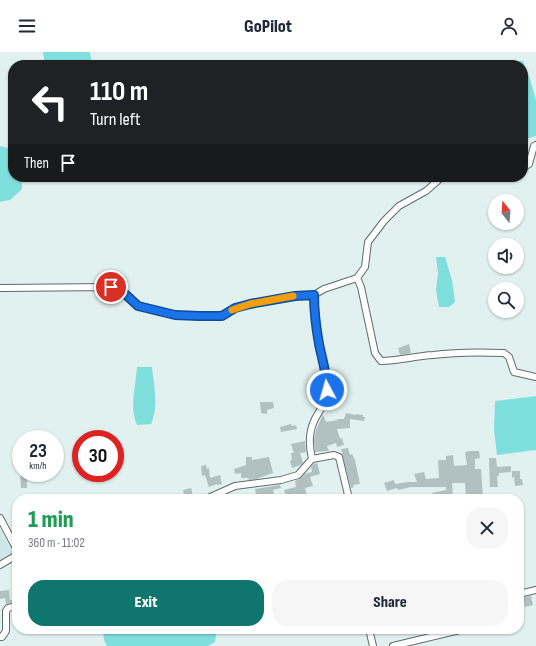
<!DOCTYPE html>
<meta charset="utf-8">
<style>
:root{--surface:#fff;--page:#f6f6f7;--text:#1f2937;--muted:#747a83;--accent:#0f766e}
body{margin:0;font-family:"Sofia Sans Condensed",sans-serif;background:var(--page);color:var(--text);height:100vh;display:flex;flex-direction:column;font-size:15px;white-space:nowrap}
*{box-sizing:border-box;margin:0}
p{font-size:13px;color:var(--muted)}
.icon{flex:none;width:22px;height:22px;fill:none;stroke:currentColor;stroke-width:2;stroke-linecap:round;stroke-linejoin:round}
.map{position:relative;flex:1;overflow:hidden}
.side{position:absolute;left:12px;top:442px;width:512px;height:140px;display:flex;flex-direction:column;background:var(--surface);border-radius:16px;box-shadow:0 1px 3px #0004}
.side>*{flex:none}
.top-card{position:absolute;left:8px;top:8px;width:520px;height:122px;border-radius:16px;box-shadow:0 1px 3px #0004;background:#202124;color:#fff;overflow:hidden}
.needle{width:26px;rotate:343deg}
.controls{position:absolute;left:488px;top:142px;display:grid;gap:8px}
.controls a{display:grid;place-items:center;width:36px;height:36px;border-radius:50%;background:var(--surface);box-shadow:0 1px 3px #0004;font-size:20px}
.speed{position:absolute;left:12px;top:378px;display:flex;gap:8px;font-size:20px;font-weight:700;text-align:center}
.speed>*{display:grid;place-content:center;width:52px;height:52px;border-radius:50%;background:var(--surface);box-shadow:0 1px 3px #0004;line-height:1}
.speed small{font-size:10px;font-weight:400}
.speed .limit{border:6px solid #d22;background:#fff;color:#111}
.pin{position:absolute;display:grid;place-items:center;width:34px;height:34px;color:#fff;margin:-17px;border:2px solid #fff;border-radius:50%;box-shadow:0 1px 4px #0007}
.me{position:absolute;width:44px;margin:-22px;rotate:354deg;stroke-linejoin:round;filter:drop-shadow(0 0 3px #0008)}
.turn{display:flex;align-items:center;gap:14px;height:84px;padding:0 16px;font-size:18px}
.turn .icon{width:52px;height:52px;stroke-width:2.5}
.turn b{display:block;font-size:28px;line-height:34px}
.then{display:flex;align-items:center;height:38px;padding:0 16px;background:#0003;gap:8px;font-size:15px}
.round{display:grid;place-items:center;flex:none;width:42px;height:42px;border-radius:16px;background:var(--page)}
.overview{display:flex;align-items:center;justify-content:space-between;height:68px;padding:0 16px}
h1{font-size:24px;font-weight:800;line-height:30px;color:#1e9e55}
.cta{display:flex;gap:8px;margin-top:auto;padding:8px 16px}
.cta a{flex:1;height:46px;border-radius:16px;background:var(--accent);color:#fff;font-size:16px;font-weight:800;line-height:46px;text-align:center}
.cta a+a{background:var(--page);color:var(--text)}
header{display:flex;justify-content:space-between;align-items:center;height:52px;padding:0 16px;background:var(--surface);font-size:18px;font-weight:800}
.map>svg:first-child{display:block}
.built{fill:#cde7e6}
.water{fill:#7fdfdd}
.building{fill:#b1c0c0}
.lines{fill:none;stroke-linecap:round;stroke-linejoin:round}
.minor-casing{stroke:#5d6b6b;stroke-width:8}
.minor{stroke:#fff;stroke-width:6}
.route-casing{stroke:#114b97;stroke-width:10}
.route{stroke:#1a73e8;stroke-width:7}
.slow{stroke:#f59e0b;stroke-width:7}
</style>
<header><svg class="icon" aria-label="menu" viewBox="0 0 24 24"><path d="M4 6h16M4 12h16M4 18h16"/></svg>GoPilot<svg class="icon" aria-label="person" viewBox="0 0 24 24"><circle cx="12" cy="8" r="4"/><path d="M4 21q1-7 8-7t8 7"/></svg></header>
<div class="map">
<svg width="536" height="594" viewBox="0 0 536 594">
<rect width="100%" height="100%" fill="#e1f1f0"/>
<!-- built -->
<path class="built" d="M0,477L13,501L0,509Z"/>
<!-- water -->
<path class="water" d="M43,0H90L92,13H45Z
M512,9H523L530,27L536,48V84L523,88V13H493Z
M0,94L12,97L13,99V125H21L22,137L10,148L0,150Z
M436,205H445L452,228L455,250L449,255H439L436,238L438,222Z
M137,315H152C154,334 159,354 151,372L137,373C129,357 136,333 137,315Z
M536,344V398L497,403L494,378L495,349Z
M103,577H216V583L215,590L208,594H107L104,588Z"/>
<!-- building -->
<path class="building" d="M409,292L411,301L400,303L398,296Z
M260,350H273L274,356L267,358V362L261,361Z
M346,361L356,363V362L363,363V365H365L364,369L350,367V376L337,377L340,387L342,386L344,393L337,395L336,391L327,394L329,399L315,400L314,388L316,378L323,362L326,370L338,368L337,367H344Z
M291,372L292,374L296,373L297,377L281,380L280,375Z
M305,389L306,400L300,401L303,411L301,413L292,416L290,409L292,408L291,401H294L291,392Z
M348,396L350,403L352,402L355,408L360,432L353,433L354,435L351,436L341,397Z
M471,399H479L480,406L475,407V417H481L483,446L466,445L465,431H452L453,446L433,447L432,441L446,438V435H411L398,438L397,436L387,439L384,431L394,428L395,432L408,430H417L414,422L424,420L426,427L439,426L438,408H446V404L453,403L454,414L467,413L465,400Z
M246,405H252V408L269,405L273,421L256,427L249,428L248,426H241V421L235,422L234,417L246,413Z
M489,406H496L497,415L511,414V420L499,421V424H497L498,435H490Z
M317,411L320,422L310,425L313,434L305,436L307,444L298,447H290L289,443L286,444L284,438L296,435L295,429L301,426L305,422L312,420L311,415L314,412Z
M206,413L207,417L209,416L210,426L220,423L222,432L217,433V432L209,435L205,423L202,424L201,414Z
M512,419H520V427H522L523,433L515,434L514,425L512,426Z
M20,421H29V426H27V436H21Z
M280,433L281,436L273,438L275,447H257L255,437Z
M191,436L194,447H185L183,438Z
M9,538L10,548H12L13,550L6,552L5,546L0,547V539Z
M531,544L533,553L525,555L524,552L519,554V546Z"/>
<g class="lines">
<!-- minor casing -->
<g class="minor-casing">
<path id="minor" d="M523,116L529,112L534,94L536,93
M357,226L361,235L375,301L381,309C398,309 415,304 433,303C456,300 481,300 504,301L509,305L514,320L536,325
M0,236L111,235L124,241L138,254L175,263L199,264H222L235,256L250,252L295,244L314,243L324,237L357,226L365,215L368,190L384,169L399,154L426,139L442,125
M312,407C308,389 309,375 319,360C321,356 326,351 327,347C330,330 323,311 319,295C316,277 314,260 314,243
M206,447L235,434L281,428L298,423L312,407L334,403L339,405L349,447
M0,466L17,498
M0,513L17,503
M519,542L536,538
M369,577L373,594
M0,585H2L6,579V559L8,556L17,554
M393,594L464,577"/>
</g>
<!-- minor -->
<use href="#minor" class="minor"/>
</g>
<g class="lines">
<!-- route casing -->
<g class="route-casing">
<path id="route" d="M111,235L124,241L138,254L175,263L199,264H222L235,256L250,252L295,244L314,243C314,260 316,275 319,292C322,307 327,322 327,338"/>
</g>
<!-- route -->
<use href="#route" class="route"/>
<!-- slow -->
<path class="slow" d="M232,258L250,252L293,244"/>
</g>
</svg>
<div class="controls">
<a><svg class="needle" viewBox="-14 -14 28 28"><path d="M0-13l5 13h-10z" fill="#e53935"/><path d="M0 13l5-13h-10z" fill="#747a83"/></svg></a>
<a><svg class="icon" aria-label="sound" viewBox="0 0 24 24"><path d="M4 9h4l5-4v14l-5-4H4zM17 9q2 3 0 6"/></svg></a>
<a><svg class="icon" aria-label="search" viewBox="0 0 24 24"><circle cx="10" cy="10" r="6"/><path d="M15 15l6 6"/></svg></a>
</div>
<div class="speed"><div>23<small>km/h</small></div><div class="limit">30</div></div>
<div class="pin" style="left:111px;top:235px;background:#d93025"><svg class="icon" aria-label="arrive" viewBox="0 0 24 24"><path d="M6 21V4h12l-3 4 3 4H6"/></svg></div>
<svg class="me" style="left:327px;top:338px" viewBox="-20 -20 40 40"><circle r="17" fill="#1a73e8" stroke="#fff" stroke-width="3"/><path d="M0-11L8 9 0 5-8 9z" fill="#fff"/></svg>
<div class="top-card">
<div class="turn"><svg class="icon" aria-label="left" viewBox="0 0 24 24"><path d="M17 20v-9H6M10 6l-5 5 5 5"/></svg><div><b>110 m</b>Turn left</div></div>
<div class="then">Then<svg class="icon" aria-label="arrive" viewBox="0 0 24 24"><path d="M6 21V4h12l-3 4 3 4H6"/></svg></div>
</div>
<section class="side">
<div class="overview"><div><h1>1 min</h1><p>360 m · 11:02</p></div><a class="round"><svg class="icon" aria-label="close" viewBox="0 0 24 24"><path d="M6 6l12 12M18 6L6 18"/></svg></a></div>
<div class="cta"><a>Exit</a><a>Share</a></div>
</section>
</div>
